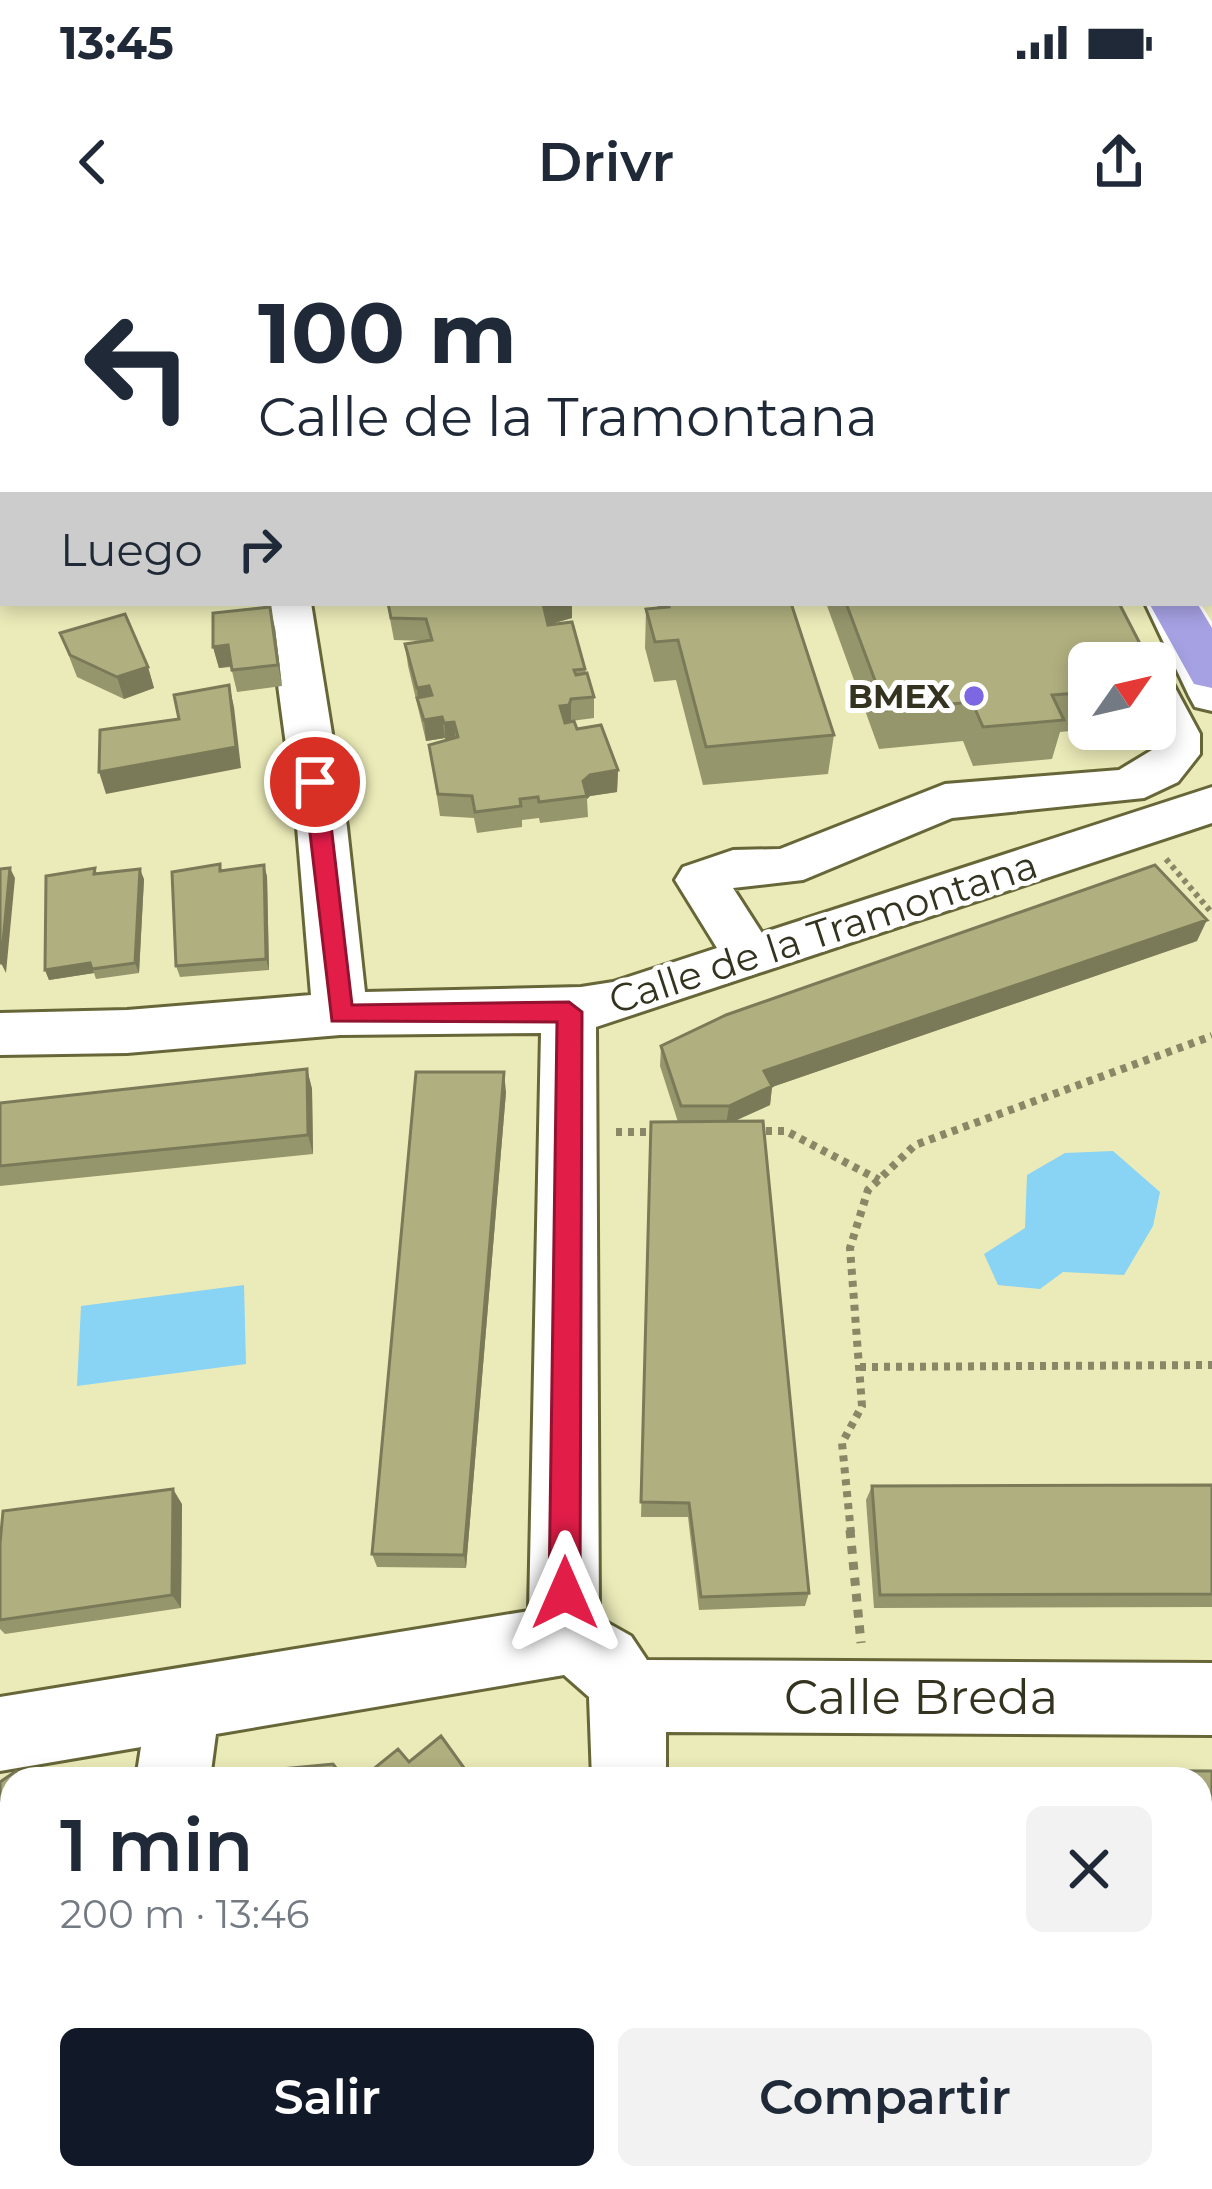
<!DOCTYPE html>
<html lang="es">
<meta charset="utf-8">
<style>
:root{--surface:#fff;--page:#f2f2f3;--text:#1f2937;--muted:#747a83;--accent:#111827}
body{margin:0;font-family:Montserrat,sans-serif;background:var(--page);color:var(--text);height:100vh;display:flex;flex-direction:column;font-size:45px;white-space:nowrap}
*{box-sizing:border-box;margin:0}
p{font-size:39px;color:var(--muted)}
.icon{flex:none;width:66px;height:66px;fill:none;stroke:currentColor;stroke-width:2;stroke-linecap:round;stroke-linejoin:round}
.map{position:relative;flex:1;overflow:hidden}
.sheet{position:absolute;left:0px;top:1527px;width:1212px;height:423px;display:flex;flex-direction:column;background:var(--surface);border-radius:36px 36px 0 0;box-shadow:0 6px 18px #0003}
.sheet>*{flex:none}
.banner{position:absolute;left:0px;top:0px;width:1212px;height:366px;box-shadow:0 6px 18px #0003;background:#fff;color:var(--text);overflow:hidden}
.needle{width:78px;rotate:56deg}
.buttons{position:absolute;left:1068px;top:402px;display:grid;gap:24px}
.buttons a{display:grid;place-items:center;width:108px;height:108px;border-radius:18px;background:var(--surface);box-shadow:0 6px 18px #0003;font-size:60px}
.pin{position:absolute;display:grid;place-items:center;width:102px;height:102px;color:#fff;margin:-51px;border:6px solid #fff;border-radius:50%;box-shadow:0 3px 12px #0007}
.me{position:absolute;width:132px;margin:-66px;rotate:0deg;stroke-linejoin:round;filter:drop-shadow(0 0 9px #0008)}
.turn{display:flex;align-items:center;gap:42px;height:252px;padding:0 60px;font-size:54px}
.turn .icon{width:156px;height:156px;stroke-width:2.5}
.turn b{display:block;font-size:84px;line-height:102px}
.then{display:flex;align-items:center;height:114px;padding:0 60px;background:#0003;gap:24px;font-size:45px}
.round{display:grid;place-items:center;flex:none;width:126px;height:126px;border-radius:18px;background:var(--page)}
.headline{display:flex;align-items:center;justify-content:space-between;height:204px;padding:0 60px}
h1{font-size:72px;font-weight:600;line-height:90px}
.button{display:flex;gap:24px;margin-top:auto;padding:24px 60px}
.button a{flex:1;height:138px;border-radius:18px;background:var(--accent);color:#fff;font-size:48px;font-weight:600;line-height:138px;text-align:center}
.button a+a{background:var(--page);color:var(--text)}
.status{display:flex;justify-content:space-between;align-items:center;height:84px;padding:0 60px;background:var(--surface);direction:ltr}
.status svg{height:33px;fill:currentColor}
header{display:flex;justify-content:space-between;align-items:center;height:156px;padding:0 60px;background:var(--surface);font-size:54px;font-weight:600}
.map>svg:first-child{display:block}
.water{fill:#89d3f4}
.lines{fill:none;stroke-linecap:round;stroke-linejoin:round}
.minor-casing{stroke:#666638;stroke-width:6}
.highway-casing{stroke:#fff;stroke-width:6}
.path-far2{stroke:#886;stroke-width:6;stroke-dasharray:4.5 4.5;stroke-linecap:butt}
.path-far1{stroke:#886;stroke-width:8;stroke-dasharray:6 6;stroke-linecap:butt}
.path{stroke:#886;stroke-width:9;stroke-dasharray:8 8;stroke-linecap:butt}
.minor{fill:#fff;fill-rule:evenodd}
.highway{fill:#a6a1e3;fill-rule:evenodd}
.wall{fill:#96966d}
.shaded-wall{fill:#7a7a59}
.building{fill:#afaf7f;stroke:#7a7a59;stroke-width:3}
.route{fill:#e11d48;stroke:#92132f;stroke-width:3}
.poi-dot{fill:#7d67e2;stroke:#fff;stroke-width:4.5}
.labels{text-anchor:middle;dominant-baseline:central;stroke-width:10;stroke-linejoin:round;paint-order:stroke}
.far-poi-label{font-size:33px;font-weight:bold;fill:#33331f;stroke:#fff;text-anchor:end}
.street-label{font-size:39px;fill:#33331f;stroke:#fff}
.near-street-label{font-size:48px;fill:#33331f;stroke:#fff}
</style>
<div class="status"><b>13:45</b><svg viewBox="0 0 49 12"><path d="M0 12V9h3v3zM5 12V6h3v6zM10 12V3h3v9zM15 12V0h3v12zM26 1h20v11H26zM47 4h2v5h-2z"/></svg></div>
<header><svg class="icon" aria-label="back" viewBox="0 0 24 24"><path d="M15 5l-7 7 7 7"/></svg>Drivr<svg class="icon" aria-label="share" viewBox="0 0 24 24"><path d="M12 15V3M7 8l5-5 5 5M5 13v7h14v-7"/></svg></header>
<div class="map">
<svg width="1212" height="1949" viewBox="0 0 1212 1949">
<rect width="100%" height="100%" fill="#ebebb9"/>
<!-- water -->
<path class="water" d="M1113,911L1160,952L1153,986L1124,1035L1063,1032L1040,1049L998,1045L984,1014L1025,988L1027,935L1065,913Z
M244,1045L246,1124L77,1146L81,1066Z"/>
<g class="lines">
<!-- minor casing -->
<g class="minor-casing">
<path id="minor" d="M37,0H73L35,3Z
M286,0H322L285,3Z
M1161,0H1197L1199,3H1163Z
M1209,35L1212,36V61L1209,60Z
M0,90H3L0,118Z
M267,363H311L347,587L365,752L581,747L613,742L717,708L675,640L683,627L733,610L780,609L945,544L1119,530L1152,510L1155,438L1172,442L1200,494V514L1178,542L1144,558L952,578L803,640L733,648L762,693L1212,547V583L596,787L599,1378L631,1396L647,1420L1212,1423V1495L666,1492V1539H592L589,1457L564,1435L216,1494L210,1539H136L141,1507L0,1531V1457L529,1371L541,793L340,795L127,813L0,815V773L127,770L311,755L297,587Z
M1145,363H1189L1212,409V471L1195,467L1189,456Z
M72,1938H156L155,1949H71Z
M587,1938H671V1949H587Z"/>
</g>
<!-- highway casing -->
<g class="highway-casing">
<path id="highway" d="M952,0H990L992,3H954Z
M1001,0H1039L1040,3H1002Z
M1095,0H1133L1135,3H1097Z
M1209,133L1212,134V164L1209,163Z
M1209,215L1212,216V247L1209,246Z
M1209,314L1212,315V350L1209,349Z
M1149,363H1197L1212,388V448L1194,444Z"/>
</g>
<!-- path-far2 -->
<path class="path-far2" d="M1166,619L1212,673"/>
<!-- path-far1 -->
<path class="path-far1" d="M754,891H786L879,940
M616,892H661
M860,1127L1212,1125
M851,1293L842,1203L862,1166L850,1008L868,950L915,905L1212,796"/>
<!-- path -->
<path class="path" d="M850,1290L861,1403"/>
<!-- minor -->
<use href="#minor" class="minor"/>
<!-- highway -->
<use href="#highway" class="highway"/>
</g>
<!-- wall -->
<path class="wall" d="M352,0H470V3H376L352,2Z
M1209,0H1212V18L1209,17Z
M0,292H3V359L0,358Z
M387,363H572V378L550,384L585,429L594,457V478L571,481L618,530L617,552L590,556L587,559L588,577L540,583L539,578L522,580V587L477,593L474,578L440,576L429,505L445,500V498L426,501L408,426L405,404L428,401L394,400Z
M656,363H791L834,495L828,534L703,545L676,440L654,442L645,408L646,369L658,368Z
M826,363H1119L1089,423V489H1092L1060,492L1052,519L973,526L963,501L879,509Z
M275,388L282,446L237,452L231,427L219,428L213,407Z
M60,393L148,427L154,448L124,459L77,437Z
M1155,432L1161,445L1155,462Z
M95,628L97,634L144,639L139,733L96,739L94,733L49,740L45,730Z
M221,631L267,636L269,730L180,737L176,726Z
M1197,701L772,847L770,865L734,881L809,1353L805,1366L699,1370L688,1277H641L651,882H678L660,826L661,806Z
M307,829L312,849L313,914L0,946V863Z
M506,852L466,1328L377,1327L372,1314Z
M1212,1245V1367L874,1368L866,1260L872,1246Z
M182,1264L181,1368L5,1394L0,1389V1304Z
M877,1529L1212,1531V1688L1200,1689V1539H871Z"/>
<!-- shaded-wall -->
<path class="shaded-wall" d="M384,0H419L420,3H384Z
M548,363H572V378L544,386L543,364Z
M270,367L275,388L282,446L278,425Z
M228,405L233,426L219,428L213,407Z
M148,427L154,448L124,459L117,437Z
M229,445L234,467L241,528L106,554L99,532Z
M429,446L432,467L418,461L417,448Z
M571,459V481L561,488L560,466Z
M442,477L445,498L426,501L424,480Z
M454,482L456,503L446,505L444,483Z
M618,530L617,552L590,556L587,559L583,541L590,535Z
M264,625L267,636L269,730L266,719Z
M10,628L15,638L6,733L1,723Z
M140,629L144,639L139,733L135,723Z
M1207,680L1197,701L772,847L770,865L726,885L729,866L764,831Z
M90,723L94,733L49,740L45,730Z
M307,829L312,849L313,914L308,895Z
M504,832L506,852L466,1328L464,1315Z
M173,1249L182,1264L181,1368L172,1355Z
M12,1787V1802L0,1811V1796Z"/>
<!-- building -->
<path class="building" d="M205,0H241V3H204Z
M546,0H732L733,3H546Z
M0,292H3V337H0Z
M388,363H548L543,364L548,385L572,382L585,429L574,430L576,435L587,433L594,457L571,459L569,465L560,466L565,483L574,481L577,489L601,485L618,530L590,535L583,541L587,556L539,562L538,557L520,559L521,566L475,572L472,556L438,554L429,505L458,497L454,482L444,483L442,477L424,480L417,458L432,455L429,446L417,448L405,404L432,400L426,379L391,378Z
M668,363H791L834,495L706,507L678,400L655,402L646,369L669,367Z
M846,363H1119L1150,423H1089V452L1052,455L1064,480L983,487L972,462L886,470Z
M270,367L278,425L232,430L228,405L213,407V373Z
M125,374L148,427L117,437L70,415L60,393Z
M229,445L236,507L99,532L100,490L179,479L174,455Z
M220,624V631L264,625L266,719L176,726L172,632Z
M1155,625L1207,680L764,831L772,846L729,866H681L661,806L726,775Z
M10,628L1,723H0V629Z
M95,628L94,634L140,629L135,723L92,729L90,723L45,730L46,636Z
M307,829L308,895L0,926V863Z
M416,832H504L464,1315L372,1314Z
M763,881L809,1353L701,1357L689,1263L641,1262L651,882Z
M1212,1245V1354L880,1355L872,1246Z
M173,1249L172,1355L0,1380V1304L3,1271Z
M441,1496L472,1539H361L398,1509L409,1522Z
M333,1524L344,1539H248V1532Z
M877,1529L1212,1531V1682L1200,1683V1539H878Z
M16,1531L21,1539H12V1787L0,1796V1542Z
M372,1938H439L447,1949H360Z
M743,1938H861L862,1949H743Z"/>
<!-- route -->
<path class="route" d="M315,534L326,542L352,765L569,762L582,772L580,1353L576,1364L565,1369L553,1364L549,1353L557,782L332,781L304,542Z"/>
<!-- markers -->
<circle class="poi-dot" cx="974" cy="456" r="12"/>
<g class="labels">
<!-- far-poi labels -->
<g class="far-poi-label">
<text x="950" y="456">BMEX</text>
</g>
<!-- street labels -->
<g class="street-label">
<text transform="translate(823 692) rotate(-18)">Calle de la Tramontana</text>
</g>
<!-- near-street labels -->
<g class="near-street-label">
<text x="921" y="1457">Calle Breda</text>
</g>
</g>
</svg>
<div class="buttons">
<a><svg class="needle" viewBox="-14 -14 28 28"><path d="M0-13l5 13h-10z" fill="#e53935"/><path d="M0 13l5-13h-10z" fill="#747a83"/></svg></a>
</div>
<div class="pin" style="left:315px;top:542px;background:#d93025"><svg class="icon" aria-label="arrive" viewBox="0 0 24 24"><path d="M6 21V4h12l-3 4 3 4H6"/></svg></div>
<svg class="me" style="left:565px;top:1353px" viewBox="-20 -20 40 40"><path d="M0-17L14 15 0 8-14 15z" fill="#e11d48" stroke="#fff" stroke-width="4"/></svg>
<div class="banner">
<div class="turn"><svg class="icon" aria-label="left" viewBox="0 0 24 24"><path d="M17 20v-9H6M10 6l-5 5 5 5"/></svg><div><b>100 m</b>Calle de la Tramontana</div></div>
<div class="then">Luego<svg class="icon" aria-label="right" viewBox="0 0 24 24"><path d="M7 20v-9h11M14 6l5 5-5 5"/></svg></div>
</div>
<section class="sheet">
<div class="headline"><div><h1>1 min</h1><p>200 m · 13:46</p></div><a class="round"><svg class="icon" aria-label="close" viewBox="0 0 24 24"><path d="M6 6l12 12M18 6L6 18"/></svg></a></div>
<div class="button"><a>Salir</a><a>Compartir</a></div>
</section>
</div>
